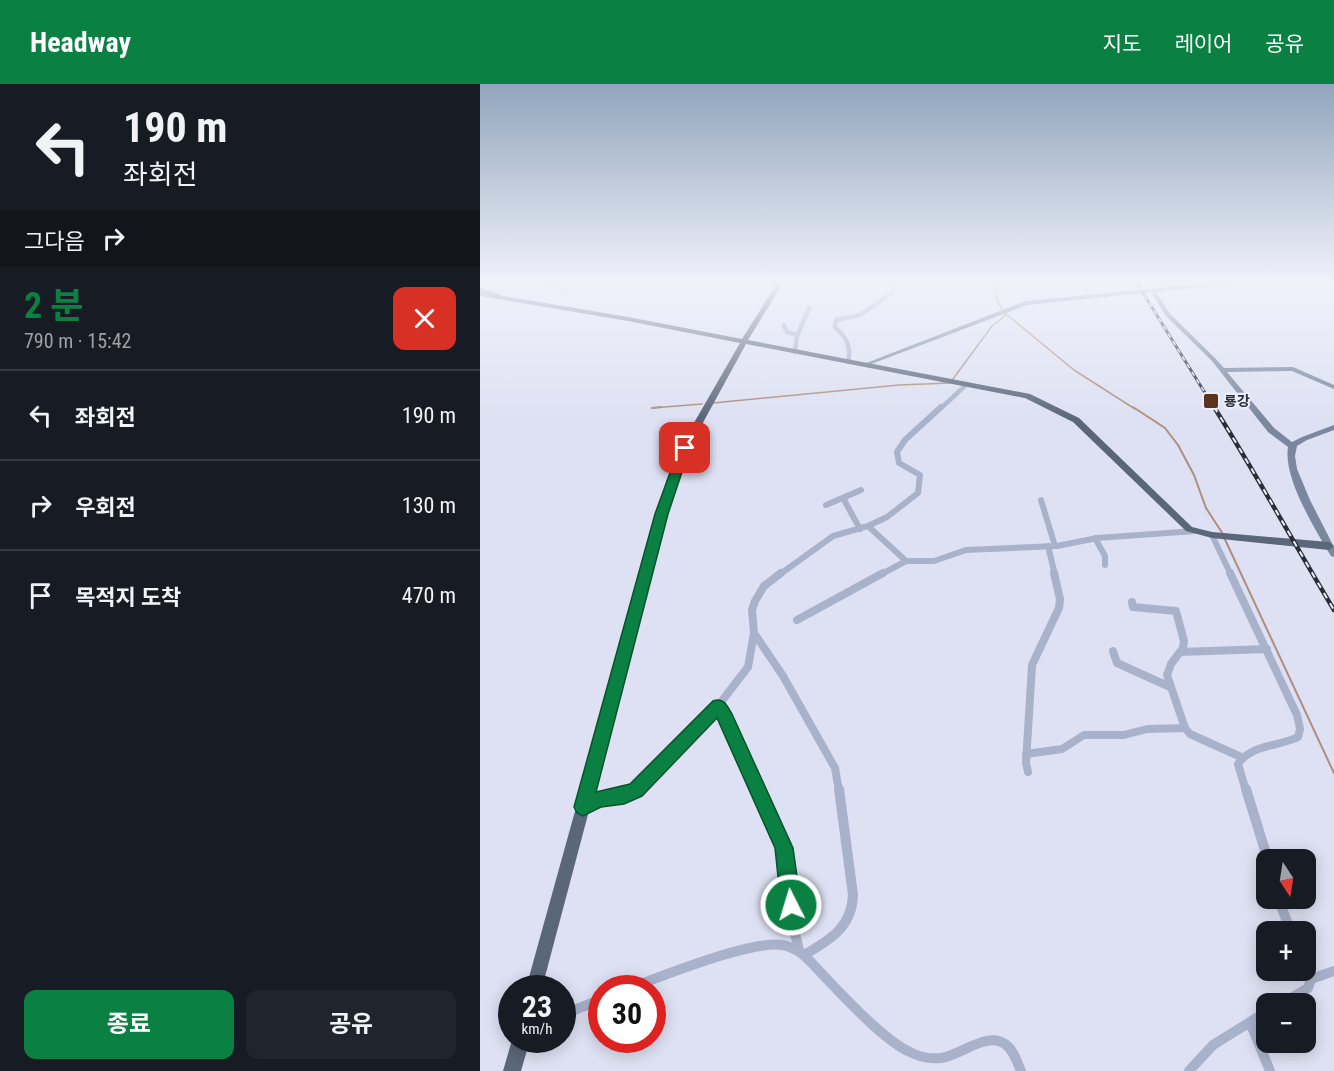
<!DOCTYPE html>
<html lang="ko">
<meta charset="utf-8">
<style>
:root{--surface:#171b24;--page:#20242c;--text:#f1f3f6;--muted:#9ea1a6;--line:#363941;--accent:#0b8043}
body{margin:0;font-family:"Roboto Condensed","Noto Sans KR",sans-serif;background:var(--page);color:var(--text);height:100vh;display:flex;flex-direction:column;font-size:22px;white-space:nowrap}
*{box-sizing:border-box;margin:0}
p{font-size:20px;color:var(--muted)}
.icon{flex:none;width:33px;height:33px;fill:none;stroke:currentColor;stroke-width:2;stroke-linecap:round;stroke-linejoin:round}
.map{position:relative;flex:1;overflow:hidden}
.side{display:flex;flex-direction:column;background:var(--surface);width:480px}
.side>*{flex:none}
.hud{background:#171b24;color:var(--text);overflow:hidden}
.needle{width:39px;rotate:168deg}
.tools{position:absolute;left:776px;top:765px;display:grid;gap:12px}
.tools a{display:grid;place-items:center;width:60px;height:60px;border-radius:12px;background:var(--surface);box-shadow:0 3px 15px #0003;font-size:30px}
.speed{position:absolute;left:18px;top:891px;display:flex;gap:12px;font-size:30px;font-weight:700;text-align:center}
.speed>*{display:grid;place-content:center;width:78px;height:78px;border-radius:50%;background:var(--surface);box-shadow:0 3px 15px #0003;line-height:1}
.speed small{font-size:15px;font-weight:400}
.speed .limit{border:9px solid #d22;background:#fff;color:#111}
.pin{position:absolute;display:grid;place-items:center;width:51px;height:51px;color:#fff;margin:-26px;border-radius:12px;box-shadow:0 3px 9px #0006}
.me{position:absolute;width:66px;margin:-33px;rotate:355deg;stroke-linejoin:round;filter:drop-shadow(0 0 4px #0008)}
.turn{display:flex;align-items:center;gap:21px;height:126px;padding:0 24px;font-size:27px}
.turn .icon{width:78px;height:78px;stroke-width:2.5}
.turn b{display:block;font-size:42px;line-height:51px}
.then{display:flex;align-items:center;height:57px;padding:0 24px;background:#0003;gap:12px;font-size:22px}
.round{display:grid;place-items:center;flex:none;width:63px;height:63px;border-radius:12px;background:var(--page)}
.headline{display:flex;align-items:center;justify-content:space-between;height:102px;padding:0 24px}
h1{font-size:36px;font-weight:700;line-height:45px;color:var(--accent)}
.primary-button{display:flex;gap:12px;margin-top:auto;padding:12px 24px}
.primary-button a{flex:1;height:69px;border-radius:12px;background:var(--accent);color:#fff;font-size:24px;font-weight:700;line-height:69px;text-align:center}
.primary-button a+a{background:var(--page);color:var(--text)}
ul{padding:0;list-style:none}
li{display:flex;align-items:center;gap:18px;height:90px;padding:0 24px;border-top:2px solid var(--line)}
li div{flex:1}
li b{display:block;font-size:22px}
li em{font-style:normal}
header{display:flex;align-items:center;gap:36px;box-sizing:border-box;height:84px;padding:0 30px;background:var(--accent);color:#fff}
header strong{font-size:28px}
nav{display:flex;gap:33px;margin-inline-start:auto;font-size:21px}
main{display:flex;flex:1;min-height:0}
.map>svg:first-child{display:block}
.lines{fill:none;stroke-linecap:round;stroke-linejoin:round}
.stream-far1{stroke:#b08e7d;stroke-width:1.5}
.stream{stroke:#b08e7d;stroke-width:2}
.street-far3{stroke:#a9b2cb;stroke-width:4.5}
.street-far2{stroke:#a9b2cb;stroke-width:6}
.street-far1{stroke:#a9b2cb;stroke-width:8}
.street{stroke:#a9b2cb;stroke-width:10}
.secondary{fill:#7b879f;fill-rule:evenodd}
.primary{fill:#5a667a;fill-rule:evenodd}
.highway{fill:#404a59;fill-rule:evenodd}
.rail-far1-casing{stroke:#292f38;stroke-width:3}
.rail-casing{stroke:#292f38;stroke-width:4.5}
.rail-far1{stroke:#eaedfa;stroke-width:1.5;stroke-dasharray:4.5;stroke-linecap:butt}
.rail{stroke:#eaedfa;stroke-width:2;stroke-dasharray:6;stroke-linecap:butt}
.route{fill:#0b8043;stroke:#07532c;stroke-width:1.5}
.poi-dot{fill:#5a341e;stroke:#eaedfa;stroke-width:2}
.labels{text-anchor:middle;dominant-baseline:central;stroke-width:4.5;stroke-linejoin:round;paint-order:stroke}
.far-poi-label{font-size:14px;font-weight:bold;fill:#292f38;stroke:#eaedfa;text-anchor:start}
</style>
<header>
<strong>Headway</strong>
<nav><a>지도</a><a>레이어</a><a>공유</a></nav>
</header>
<main>
<section class="side">
<div class="hud">
<div class="turn"><svg class="icon" aria-label="left" viewBox="0 0 24 24"><path d="M17 20v-9H6M10 6l-5 5 5 5"/></svg><div><b>190 m</b>좌회전</div></div>
<div class="then">그다음<svg class="icon" aria-label="right" viewBox="0 0 24 24"><path d="M7 20v-9h11M14 6l5 5-5 5"/></svg></div>
</div>
<div class="headline"><div><h1>2 분</h1><p>790 m · 15:42</p></div><a class="round" style="background:#d93025;color:#fff"><svg class="icon" aria-label="close" viewBox="0 0 24 24"><path d="M6 6l12 12M18 6L6 18"/></svg></a></div>
<ul>
<li><svg class="icon" aria-label="left" viewBox="0 0 24 24"><path d="M17 20v-9H6M10 6l-5 5 5 5"/></svg><div><b>좌회전</b></div><em>190 m</em></li>
<li><svg class="icon" aria-label="right" viewBox="0 0 24 24"><path d="M7 20v-9h11M14 6l5 5-5 5"/></svg><div><b>우회전</b></div><em>130 m</em></li>
<li><svg class="icon" aria-label="arrive" viewBox="0 0 24 24"><path d="M6 21V4h12l-3 4 3 4H6"/></svg><div><b>목적지 도착</b></div><em>470 m</em></li>
</ul>
<div class="primary-button"><a>종료</a><a>공유</a></div>
</section>
<div class="map">
<svg width="854" height="987" viewBox="0 0 854 987">
<rect width="100%" height="100%" fill="#dee1f3"/>
<g class="lines">
<!-- stream-far1 -->
<path class="stream-far1" d="M52,196L90,208
M526,230L594,286L655,325
M233,319L419,301L470,299L512,242L526,231L517,217L514,196
M172,324L222,320"/>
<!-- stream -->
<path class="stream" d="M653,323L685,344L698,361L714,391L726,424L741,447L854,689
M172,324L181,323"/>
<!-- street-far3 -->
<path class="street-far3" d="M304,241L307,248L318,251
M315,268L317,252L329,224
M368,278C372,263 366,253 355,243L356,236L380,231L412,209L414,196
M460,325L487,300"/>
<!-- street-far2 -->
<path class="street-far2" d="M363,414L380,445
M561,416L575,462
M346,421L381,406
M388,442L426,477H454L486,466L577,462L617,454L715,447
M732,451L751,491
M615,454L625,472V481
M568,462L575,491
M299,491L353,452L388,442L407,433L438,409L440,391L419,379L417,368L425,356L461,323
M400,491L426,477"/>
<!-- street-far1 -->
<path class="street-far1" d="M750,489L817,631L820,645L818,653C798,663 772,660 758,680L766,707
M652,518L653,523L696,527L704,557L703,564L691,580L687,591L705,644L710,650L761,673
M317,536L403,489
M274,549L303,592L355,684L359,707
M633,567L637,579L690,603
M700,568L787,565
M238,622L247,636L278,707
M546,670L582,665L604,651H644L667,645L705,644
M548,688L546,679L552,581L579,524L580,515L574,489
M154,707L238,622L268,583L274,549L272,526L275,517L284,502L301,489"/>
<!-- street -->
<path class="street" d="M278,705L306,769L311,834L319,866
M766,705L788,776
M104,722L157,705
M798,814L811,848
M324,871C350,856 372,843 373,811L359,705
M831,895L854,887
M150,904C183,892 271,856 302,861C322,864 332,880 345,893C364,913 406,958 430,968C439,973 451,975 461,974C479,972 508,947 525,960C534,966 537,978 541,987
M801,920L828,904L831,895L825,880
M82,931L122,915
M770,938L790,987
M709,987L733,961L786,928"/>
<!-- secondary -->
<path class="secondary" d="M761,196H784L676,208L690,230L736,275L744,284L813,283L854,301V305L812,287L747,288L794,344L812,358L822,353L854,341V346L827,356L817,362L815,372L817,385L830,416L854,463V473L851,472C835,445 803,394 808,363L788,348L732,277L686,232L671,208L547,221L386,282L381,281L546,217Z"/>
<!-- primary -->
<path class="primary" d="M299,196H305L268,256L550,310L599,334L712,443L732,448L849,458L854,462L849,466L732,454L706,447L593,338L545,314L266,260L220,344L197,395L62,904H46L187,395L211,344L260,259L148,237L0,212V208L148,233L262,255Z
M32,956H50L41,987H23Z"/>
<!-- highway -->
<path class="highway" d="M0,203L21,211L22,213L18,215L0,208Z"/>
<!-- rail-far1 casing -->
<g class="rail-far1-casing">
<path id="rail-far1" d="M655,196L735,325"/>
</g>
<!-- rail casing -->
<g class="rail-casing">
<path id="rail" d="M734,323C776,390 814,459 854,526"/>
</g>
<!-- rail-far1 -->
<use href="#rail-far1" class="rail-far1"/>
<!-- rail -->
<use href="#rail" class="rail"/>
</g>
<!-- sky -->
<linearGradient id="sky" x2="0" y2="1"><stop stop-color="#91a5bd"/><stop offset="0.59" stop-color="#f0f2fa"/><stop offset="1" stop-color="#f0f2fa" stop-opacity="0"/></linearGradient>
<rect width="854" height="335" fill="url(#sky)"/>
<!-- route -->
<path class="route" d="M205,360L210,364L188,430L116,708L150,700L233,617C244,613 247,622 252,630L313,764L321,821L318,828L311,831L304,828L301,821L295,764L237,634L162,712L144,720L121,723L103,732L97,729L94,723L175,430L199,364Z"/>
<!-- markers -->
<rect class="poi-dot" x="723" y="309" width="16" height="16" rx="3"/>
<g class="labels">
<!-- far-poi labels -->
<g class="far-poi-label">
<text x="744" y="317">룡강</text>
</g>
</g>
</svg>
<div class="tools">
<a><svg class="needle" viewBox="-14 -14 28 28"><path d="M0-13l5 13h-10z" fill="#e53935"/><path d="M0 13l5-13h-10z" fill="#9ea1a6"/></svg></a>
<a>+</a>
<a>−</a>
</div>
<div class="speed"><div>23<small>km/h</small></div><div class="limit">30</div></div>
<div class="pin" style="left:205px;top:364px;background:#d93025"><svg class="icon" aria-label="arrive" viewBox="0 0 24 24"><path d="M6 21V4h12l-3 4 3 4H6"/></svg></div>
<svg class="me" style="left:311px;top:821px" viewBox="-20 -20 40 40"><circle r="17" fill="#0b8043" stroke="#fff" stroke-width="3"/><path d="M0-11L8 9 0 5-8 9z" fill="#fff"/></svg>
</div>
</main>
